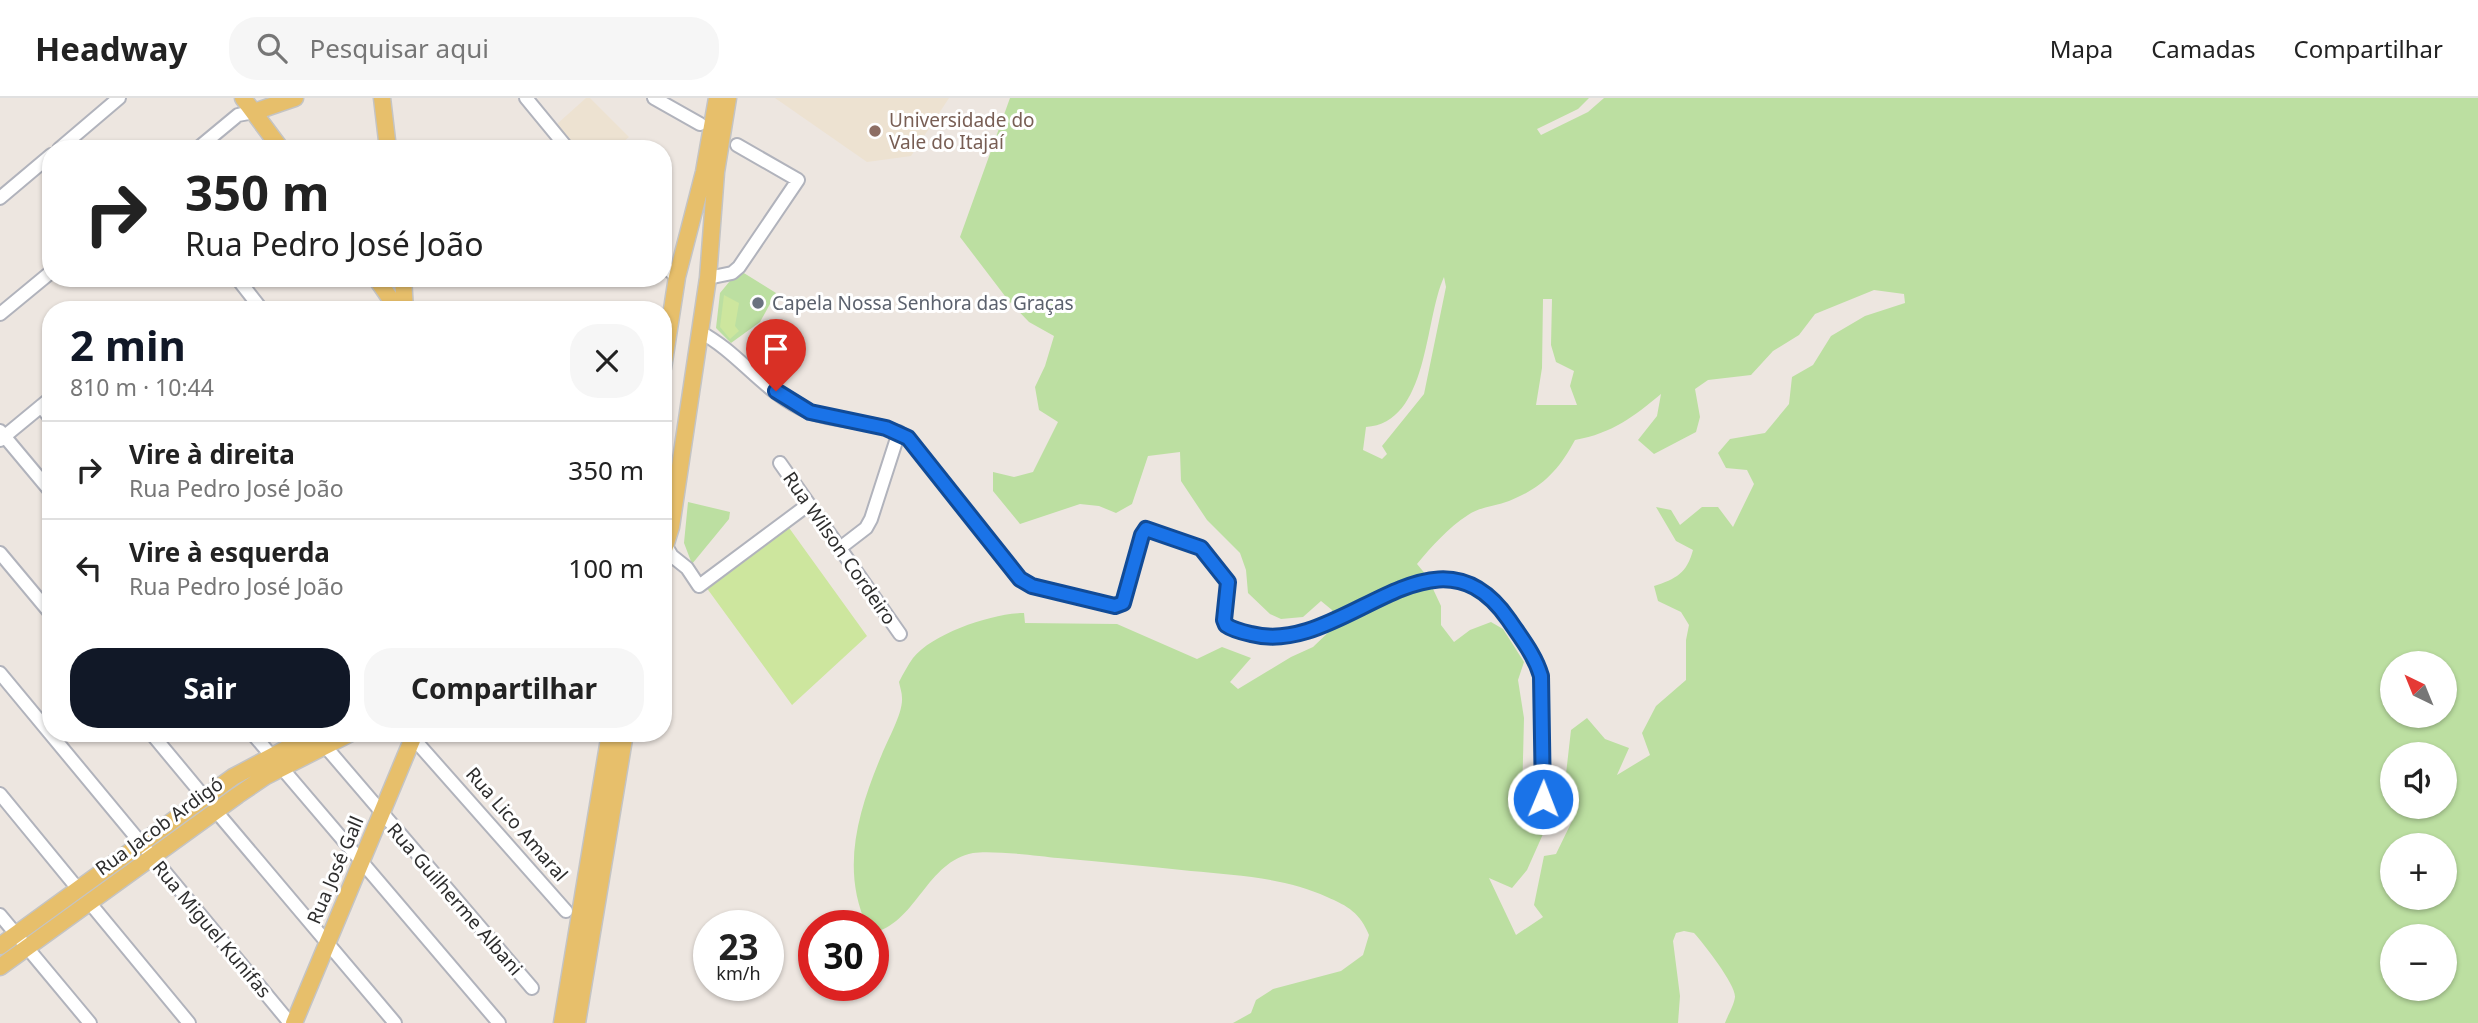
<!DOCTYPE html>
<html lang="pt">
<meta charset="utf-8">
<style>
:root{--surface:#fff;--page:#f6f6f6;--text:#222;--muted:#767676;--line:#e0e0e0;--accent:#111827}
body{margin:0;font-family:"Noto Sans",sans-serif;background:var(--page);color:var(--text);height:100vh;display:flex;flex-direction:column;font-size:26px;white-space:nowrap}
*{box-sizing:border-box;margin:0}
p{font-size:23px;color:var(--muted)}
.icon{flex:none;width:38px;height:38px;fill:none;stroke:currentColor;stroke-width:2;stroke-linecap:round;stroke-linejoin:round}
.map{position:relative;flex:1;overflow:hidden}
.sheet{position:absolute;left:42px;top:203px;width:630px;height:441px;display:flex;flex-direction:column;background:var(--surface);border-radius:28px;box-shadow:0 2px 5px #0004}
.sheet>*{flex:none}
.guide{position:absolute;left:42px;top:42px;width:630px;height:147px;border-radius:28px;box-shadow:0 2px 5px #0004;background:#fff;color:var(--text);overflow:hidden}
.needle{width:46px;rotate:317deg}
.fabs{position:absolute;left:2380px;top:553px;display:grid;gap:14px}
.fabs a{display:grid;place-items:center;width:77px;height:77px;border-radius:50%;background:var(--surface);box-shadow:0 2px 5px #0004;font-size:35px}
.speed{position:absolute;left:693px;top:812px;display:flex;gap:14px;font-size:35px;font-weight:700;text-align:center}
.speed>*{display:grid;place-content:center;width:91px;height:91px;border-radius:50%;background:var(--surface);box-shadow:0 2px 5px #0004;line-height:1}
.speed small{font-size:18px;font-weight:400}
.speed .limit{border:10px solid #d22;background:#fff;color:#111}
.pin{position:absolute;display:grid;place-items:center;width:60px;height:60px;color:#fff;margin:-72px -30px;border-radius:50% 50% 50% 0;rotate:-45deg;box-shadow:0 0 7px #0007}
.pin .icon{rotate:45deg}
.me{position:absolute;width:77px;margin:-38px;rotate:1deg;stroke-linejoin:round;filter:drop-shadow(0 0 5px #0008)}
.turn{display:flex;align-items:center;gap:24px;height:147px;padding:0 28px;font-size:32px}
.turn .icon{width:91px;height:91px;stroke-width:2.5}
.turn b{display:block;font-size:49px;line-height:60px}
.round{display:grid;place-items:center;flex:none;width:74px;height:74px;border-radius:28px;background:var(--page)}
.headline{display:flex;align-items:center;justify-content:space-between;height:119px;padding:0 28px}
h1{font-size:42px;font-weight:700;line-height:52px;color:var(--accent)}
.cta{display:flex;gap:14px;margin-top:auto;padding:14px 28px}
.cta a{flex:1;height:80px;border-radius:28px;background:var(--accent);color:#fff;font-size:28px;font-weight:700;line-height:80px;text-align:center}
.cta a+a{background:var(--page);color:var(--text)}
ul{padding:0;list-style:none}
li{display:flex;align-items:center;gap:21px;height:98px;padding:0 28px;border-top:2px solid var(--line)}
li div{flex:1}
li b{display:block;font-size:26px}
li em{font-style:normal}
header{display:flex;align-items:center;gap:42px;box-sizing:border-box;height:98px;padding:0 35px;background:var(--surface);border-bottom:2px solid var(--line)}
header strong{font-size:33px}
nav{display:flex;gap:38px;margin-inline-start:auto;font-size:24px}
.search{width:490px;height:63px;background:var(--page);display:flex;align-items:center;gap:18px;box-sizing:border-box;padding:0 24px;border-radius:28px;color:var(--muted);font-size:26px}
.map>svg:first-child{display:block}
.education{fill:#ede2d1}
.green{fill:#bcdfa1;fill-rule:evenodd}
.pitch{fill:#cde69e}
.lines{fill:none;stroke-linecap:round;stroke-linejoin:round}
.minor-casing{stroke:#b1b3bc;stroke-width:16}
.major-casing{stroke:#c4c4c4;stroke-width:19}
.minor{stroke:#fff;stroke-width:12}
.major{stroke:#e7bf6b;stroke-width:16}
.route-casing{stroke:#114b97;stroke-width:18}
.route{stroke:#1a73e8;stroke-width:12}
.education-dot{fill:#8d6e63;stroke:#fff;stroke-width:2.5}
.worship-dot{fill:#6b7280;stroke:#fff;stroke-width:2.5}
.labels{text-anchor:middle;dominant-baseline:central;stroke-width:6;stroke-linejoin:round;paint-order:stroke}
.education-label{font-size:19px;fill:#785e54;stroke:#fff;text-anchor:start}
.worship-label{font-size:19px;fill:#5b616d;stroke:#fff;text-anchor:start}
.street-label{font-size:19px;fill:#2d2d2d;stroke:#fff}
</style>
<header>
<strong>Headway</strong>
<div class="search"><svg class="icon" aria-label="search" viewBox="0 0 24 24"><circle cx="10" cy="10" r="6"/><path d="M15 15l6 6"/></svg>Pesquisar aqui</div>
<nav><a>Mapa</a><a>Camadas</a><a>Compartilhar</a></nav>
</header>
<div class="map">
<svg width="2478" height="925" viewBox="0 0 2478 925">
<rect width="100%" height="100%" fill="#ede6e0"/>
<!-- education -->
<path class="education" d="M586,0H590L629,39L614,51H577L557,26Z
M775,0H949L911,58L867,64Z"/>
<!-- green -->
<path class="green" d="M1010,0H1589L1578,11L1537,31L1541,37L1588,14L1604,0H2478V925H1725C1728,917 1734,907 1735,899C1736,887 1704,846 1694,835L1684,833L1676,835L1673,843L1680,898L1678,925H1233L1251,915L1256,902L1273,891L1341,873L1363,857L1369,837C1360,815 1348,808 1327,799C1286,780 1236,777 1191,773C1147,768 1103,764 1058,760C1038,758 992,752 973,755C927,764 917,822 876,834L873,832V828H867C840,770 859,711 882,656C888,641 903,615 902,600C902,595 900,589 899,584C903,576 908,567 913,560C933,535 993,515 1024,515L1025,525L1117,526L1197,561L1222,549L1251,560L1230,584L1238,591L1291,559L1313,549L1336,527L1332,512L1321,503L1303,519L1281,521L1270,516L1248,495L1246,472L1240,455L1207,422L1181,383L1180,354L1148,358L1132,406L1116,415L1099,408L1080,406L1020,426L993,393V374L1014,379L1033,374L1058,324L1039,312L1035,289L1045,268L1054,238L1029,224L1008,202L960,139ZM1444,179L1446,189L1424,296L1382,348L1387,356L1382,361L1363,352L1366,329C1429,325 1424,222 1444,179ZM1874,192L1904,196L1905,205L1865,218L1831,238L1813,267L1792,279L1789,306L1765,335L1730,341L1718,355L1726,370L1747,372L1754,386L1733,429L1718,409H1702L1680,427L1671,412L1656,409L1676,443L1693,452C1687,475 1676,481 1654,488L1658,503L1681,514L1689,527L1686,542V582L1656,608L1642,635L1650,657L1617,677L1629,650L1605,641L1587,620L1571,632L1562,711L1574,719L1556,756L1544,758L1534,807L1543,819L1516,837L1489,780L1512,790L1527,772L1543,736V714L1527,715L1522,701L1524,620L1518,582L1524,564L1503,531L1491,524L1470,532L1454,544L1441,527V508L1427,478L1417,466C1432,448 1448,430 1468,417C1479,409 1496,408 1509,403C1542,390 1559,372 1575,342C1613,335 1633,319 1661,296L1657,318L1638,342L1654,356L1696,334L1700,319L1695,291L1708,282L1751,277L1773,253L1799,237L1815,216ZM1543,201H1552L1551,247L1556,264L1574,273L1570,288L1577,307H1536L1542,270ZM2392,565H2445V618H2392ZM2392,656H2445V709H2392ZM2392,747H2445V800H2392ZM2392,838H2445V891H2392Z
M739,172L776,195L760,224L731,245L716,230L720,195Z
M688,404L730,414L729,421L692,466L684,445Z"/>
<!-- pitch -->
<path class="pitch" d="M724,197L739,205L735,228L739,233L730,241L720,229Z
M787,427L867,538L792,607L706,489Z"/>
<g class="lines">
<!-- minor casing -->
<g class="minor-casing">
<path id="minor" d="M526,0L568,51
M654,0L700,26
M59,51L119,0
M197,51L238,17L254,14
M0,100L51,57
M663,167L677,179
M237,180L262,212
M708,180L732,175L739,169L798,82L737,47
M0,216L51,174
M700,234C740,255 766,297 809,314C841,326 879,321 908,340L1020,481L1032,488L1115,508L1123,505L1142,437L1146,431L1201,450L1228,484L1224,522L1226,527C1233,532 1242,534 1251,536C1343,560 1434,413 1509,522C1521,539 1535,557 1541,577L1543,701
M41,308L51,321
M0,333L51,394
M0,342L51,300
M780,365L900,536
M666,448L672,458L687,470L699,488L809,406
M840,450L866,430L871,421L899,334
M0,455L51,516
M0,575L290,925
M151,635L205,700
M252,635L499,925
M413,640L566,813
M325,648L532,890
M0,696L78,791
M215,712L395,925
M89,804L189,925
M0,817L90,925"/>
</g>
<!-- major casing -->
<g class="major-casing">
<path id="major" d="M243,0L281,51
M382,0L388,51
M254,14L295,0
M376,180L398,212
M403,180L405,212
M663,270L677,179L704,74L717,0
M663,455L671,429L708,180L716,74L728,0
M0,848L233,679L316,635
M0,869L238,697L266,678L351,635
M294,925L415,635
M562,925L610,635
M577,925L625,635"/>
</g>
<!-- minor -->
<use href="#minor" class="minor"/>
<!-- major -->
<use href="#major" class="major"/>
</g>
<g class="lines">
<!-- route casing -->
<g class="route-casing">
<path id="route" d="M776,293L810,314L886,330L908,340L1020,481L1032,488L1115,508L1123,505L1142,437L1146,431L1201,450L1228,484L1224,522L1226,527C1233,532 1242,534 1251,536C1343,560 1434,413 1509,522C1521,540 1535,557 1541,578L1543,701"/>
</g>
<!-- route -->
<use href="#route" class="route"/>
</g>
<!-- markers -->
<circle class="education-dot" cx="875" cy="33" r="7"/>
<circle class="worship-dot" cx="758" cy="205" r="7"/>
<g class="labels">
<!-- education labels -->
<g class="education-label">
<text x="889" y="22">Universidade do<tspan x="889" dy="22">Vale do Itajaí</tspan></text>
</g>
<!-- worship labels -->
<g class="worship-label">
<text x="772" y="205">Capela Nossa Senhora das Graças</text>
</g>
<!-- street labels -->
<g class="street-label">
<text transform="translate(840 450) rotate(55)">Rua Wilson Cordeiro</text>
<text transform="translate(517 726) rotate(49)">Rua Lico Amaral</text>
<text transform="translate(159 728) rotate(-36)">Rua Jacob Ardigó</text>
<text transform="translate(335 772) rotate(-67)">Rua José Gall</text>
<text transform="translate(455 801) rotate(49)">Rua Guilherme Albani</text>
<text transform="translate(212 831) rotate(50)">Rua Miguel Kunifas</text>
</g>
</g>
</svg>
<div class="fabs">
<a><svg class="needle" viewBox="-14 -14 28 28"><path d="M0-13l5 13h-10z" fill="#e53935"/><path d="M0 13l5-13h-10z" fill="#767676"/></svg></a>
<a><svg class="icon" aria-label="sound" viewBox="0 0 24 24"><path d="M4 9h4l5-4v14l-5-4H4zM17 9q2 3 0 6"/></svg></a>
<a>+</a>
<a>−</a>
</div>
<div class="speed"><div>23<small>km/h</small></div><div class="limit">30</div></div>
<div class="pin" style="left:776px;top:293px;background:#d93025"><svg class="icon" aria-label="arrive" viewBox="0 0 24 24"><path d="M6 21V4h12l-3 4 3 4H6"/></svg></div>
<svg class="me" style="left:1543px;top:701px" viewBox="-20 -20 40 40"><circle r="17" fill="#1a73e8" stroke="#fff" stroke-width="3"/><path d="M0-11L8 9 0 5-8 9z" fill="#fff"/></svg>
<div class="guide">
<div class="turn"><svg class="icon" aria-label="right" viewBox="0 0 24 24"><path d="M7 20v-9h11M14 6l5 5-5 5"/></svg><div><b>350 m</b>Rua Pedro José João</div></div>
</div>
<section class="sheet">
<div class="headline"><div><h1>2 min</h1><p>810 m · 10:44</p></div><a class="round"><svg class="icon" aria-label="close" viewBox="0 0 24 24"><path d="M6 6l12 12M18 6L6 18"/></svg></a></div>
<ul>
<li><svg class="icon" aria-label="right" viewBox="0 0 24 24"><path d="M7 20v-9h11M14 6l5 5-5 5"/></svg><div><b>Vire à direita</b><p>Rua Pedro José João</p></div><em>350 m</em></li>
<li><svg class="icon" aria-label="left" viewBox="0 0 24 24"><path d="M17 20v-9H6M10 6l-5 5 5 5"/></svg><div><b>Vire à esquerda</b><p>Rua Pedro José João</p></div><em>100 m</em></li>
</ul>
<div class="cta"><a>Sair</a><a>Compartilhar</a></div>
</section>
</div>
